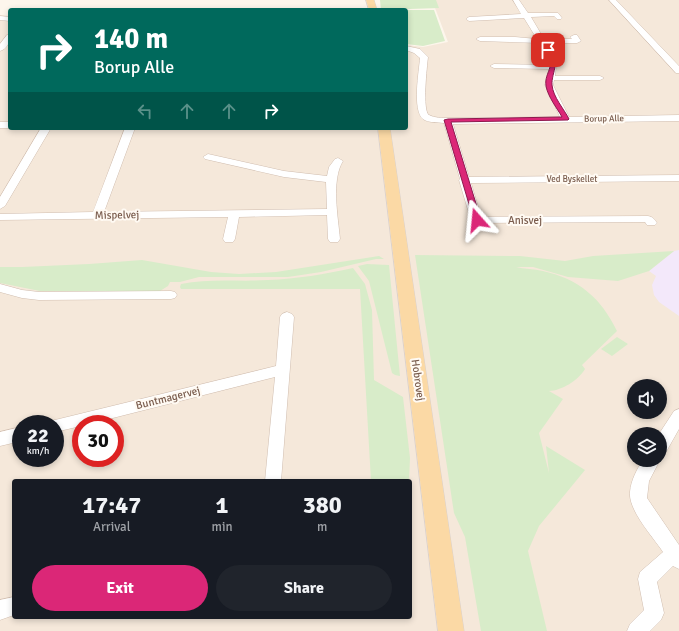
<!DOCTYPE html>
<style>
:root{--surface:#171b24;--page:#20242c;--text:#f1f3f6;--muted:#9ea1a6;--accent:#db2777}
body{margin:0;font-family:Signika,sans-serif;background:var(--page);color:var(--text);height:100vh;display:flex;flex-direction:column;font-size:15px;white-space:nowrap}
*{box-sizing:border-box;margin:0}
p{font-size:13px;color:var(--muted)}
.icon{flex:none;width:22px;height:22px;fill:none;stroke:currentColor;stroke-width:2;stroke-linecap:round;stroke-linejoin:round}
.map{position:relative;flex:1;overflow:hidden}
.side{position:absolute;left:12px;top:479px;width:400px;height:140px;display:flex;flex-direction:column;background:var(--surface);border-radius:4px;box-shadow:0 2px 6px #0003}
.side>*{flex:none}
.hud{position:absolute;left:8px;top:8px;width:400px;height:122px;border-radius:4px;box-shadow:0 2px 6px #0003;background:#00695c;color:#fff;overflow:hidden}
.buttons{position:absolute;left:627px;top:379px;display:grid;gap:8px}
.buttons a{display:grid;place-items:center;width:40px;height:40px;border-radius:50%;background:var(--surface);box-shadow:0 2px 6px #0003;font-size:20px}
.speed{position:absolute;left:12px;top:415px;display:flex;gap:8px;font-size:20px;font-weight:700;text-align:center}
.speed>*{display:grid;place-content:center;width:52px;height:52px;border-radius:50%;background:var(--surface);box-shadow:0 2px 6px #0003;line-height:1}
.speed small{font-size:10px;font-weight:400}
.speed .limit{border:6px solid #d22;background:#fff;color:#111}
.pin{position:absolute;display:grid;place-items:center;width:34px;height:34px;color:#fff;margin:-17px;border-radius:8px;box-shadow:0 2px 6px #0006}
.me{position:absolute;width:44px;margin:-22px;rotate:342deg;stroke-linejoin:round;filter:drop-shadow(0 0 3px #0008)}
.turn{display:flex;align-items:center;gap:14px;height:84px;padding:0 20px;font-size:18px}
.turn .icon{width:52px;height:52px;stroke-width:2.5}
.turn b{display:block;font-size:28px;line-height:34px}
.lanes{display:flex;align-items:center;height:38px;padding:0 20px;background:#0003;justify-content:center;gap:20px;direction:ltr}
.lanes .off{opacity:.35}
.eta{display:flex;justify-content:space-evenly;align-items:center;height:68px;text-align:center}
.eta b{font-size:24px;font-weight:700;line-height:28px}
.button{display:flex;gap:8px;margin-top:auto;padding:8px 20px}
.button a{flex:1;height:46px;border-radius:24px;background:var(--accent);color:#fff;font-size:16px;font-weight:700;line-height:46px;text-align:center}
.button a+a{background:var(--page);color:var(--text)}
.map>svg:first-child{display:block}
.residential{fill:#f5e8da;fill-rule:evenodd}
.education{fill:#f3e8fa}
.green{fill:#d8ecc9}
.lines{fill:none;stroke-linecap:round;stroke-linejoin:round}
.minor-casing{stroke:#d1beb0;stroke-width:1}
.major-casing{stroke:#dad1cd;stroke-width:1}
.minor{fill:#fff;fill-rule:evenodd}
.major{fill:#fbd9a5;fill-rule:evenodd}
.route{fill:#db2777;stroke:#8e194d}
.labels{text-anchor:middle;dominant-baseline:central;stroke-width:4;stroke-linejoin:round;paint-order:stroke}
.far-street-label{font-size:9px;fill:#7a5c4d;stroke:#fffaf3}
.street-label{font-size:11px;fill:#7a5c4d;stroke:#fffaf3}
</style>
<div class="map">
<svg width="679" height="631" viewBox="0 0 679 631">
<rect width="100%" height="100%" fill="#fdf6ec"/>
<!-- residential -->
<path class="residential" d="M432,0H679V631H0V15L10,16V128H406V45L423,47L448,42ZM634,386H660V412H634ZM21,424H55V458H21ZM81,424H115V458H81ZM634,434H660V460H634ZM14,481H410V617H14Z"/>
<!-- education -->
<path class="education" d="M679,250V316L659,302L654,295L652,285L656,276L649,271L674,251Z"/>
<!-- green -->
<path class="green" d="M380,0H436L439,8L381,10Z
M406,10H434L445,41L423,46L406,44Z
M674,251L649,271L618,281L568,277L533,267H516C524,269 534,269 543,271C579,279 601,298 617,331L582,365L585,369C579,380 561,391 549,391L563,399L539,433L549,473L546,446L585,470L539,526L528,551L547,631H481L465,537L454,513L415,255L520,256L565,261L593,256Z
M379,256L384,259H376L321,272L288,277H199L180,282H170L168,286L160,291H40L0,283V267H22L89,264L142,260L211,272L239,274L276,272Z
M367,264L389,265L400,376L395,375L392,373L369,281L358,266Z
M353,268L365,284L372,310L374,380L403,397L410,458L409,481H371L360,289H181L180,287L181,284C209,278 239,282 268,280C297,279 325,274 353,268Z
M617,337L628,344L612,356L601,349Z"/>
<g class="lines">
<!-- minor casing -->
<g class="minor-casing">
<path id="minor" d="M513,0H519L528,13H558L562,18L561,19H557L554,16L531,17L544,39H572L570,37L574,35H577L581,41L577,43H547L557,58L555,76H600L604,78L600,80H554L553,85L569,117L679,115V121L453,124L469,177L679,175V181L471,183L481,217L648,216C653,217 654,219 657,223L655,225H647L645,222L477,223L471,220L459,180L460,179L444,123C438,122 428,123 423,119C412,110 419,71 420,58L414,53L406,50V46L420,49L428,57C427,66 422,111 429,115C434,118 443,118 448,118L560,117L545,85L549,69L494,68L490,66L494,64L549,65V58L540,43L480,41L476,39L480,37H515L537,39L524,18L469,21L466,19L469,17L521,14Z
M609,0H616L679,66V73H676Z
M0,16L10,17V21L0,20Z
M7,35H10C10,42 7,49 0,51V44Z
M0,122H10V128H0Z
M41,128H51L5,206L0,209V197Z
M125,128H135L104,212L327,209L326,182L284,177L205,159L203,157L208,154L284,171L327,176L329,167L335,159L338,158L343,161C331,180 338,217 340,239L338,242H330L328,239L327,215L239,217L235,239L233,242H225L223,239L228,217L0,220V214L93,212Z
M0,284L22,290L39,292L171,291L175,292L177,295L175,298L171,299L39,300L22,298L0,292Z
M287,312L292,314L294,317L281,481H265L275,377L89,424H81V426L55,432V424H48L50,421L55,420L276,366L280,317L282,314Z
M679,409V429L666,452L660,454L659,434L674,411Z
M21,427V441L0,446V432Z
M643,460H660L649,481L647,498L679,545V569L673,566L657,582L664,613L661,620L650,631H627L630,624L644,610L638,579L640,572L663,552C653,537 628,510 630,492C631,480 637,469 643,460Z
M14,597V615L0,620V600Z"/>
</g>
<!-- major casing -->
<g class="major-casing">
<path id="major" d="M366,0H374L377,10H369Z
M378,128H390L464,631H438Z"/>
</g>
<!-- minor -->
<use href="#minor" class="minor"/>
<!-- major -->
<use href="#major" class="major"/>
</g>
<!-- route -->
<path class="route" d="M548,48C563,57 551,73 552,85C553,97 564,109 569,119L568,120L451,122L481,220L477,222L474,221L444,120L448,119L562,117C557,108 548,97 546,86C544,71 557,69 545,50Z"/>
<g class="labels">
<!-- far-street labels -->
<g class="far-street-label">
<text transform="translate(604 119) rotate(-1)">Borup Alle</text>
<text x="572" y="179">Ved Byskellet</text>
</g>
<!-- street labels -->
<g class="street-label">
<text transform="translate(117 215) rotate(-1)">Mispelvej</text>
<text x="525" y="220">Anisvej</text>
<text transform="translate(418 380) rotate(82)">Hobrovej</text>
<text transform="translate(168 398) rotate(-14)">Buntmagervej</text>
</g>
</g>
</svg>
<div class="buttons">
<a><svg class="icon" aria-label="sound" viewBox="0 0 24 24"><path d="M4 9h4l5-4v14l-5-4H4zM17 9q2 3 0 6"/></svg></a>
<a><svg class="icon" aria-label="layers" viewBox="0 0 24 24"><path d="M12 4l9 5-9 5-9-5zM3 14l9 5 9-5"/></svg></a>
</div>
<div class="speed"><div>22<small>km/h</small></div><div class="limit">30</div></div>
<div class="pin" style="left:548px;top:50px;background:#d93025"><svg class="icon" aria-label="arrive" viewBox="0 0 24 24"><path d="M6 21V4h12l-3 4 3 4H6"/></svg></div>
<svg class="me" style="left:477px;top:220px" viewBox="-20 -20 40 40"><path d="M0-17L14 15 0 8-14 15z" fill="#db2777" stroke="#fff" stroke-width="4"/></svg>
<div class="hud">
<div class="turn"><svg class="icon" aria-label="right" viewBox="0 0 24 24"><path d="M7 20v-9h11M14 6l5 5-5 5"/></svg><div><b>140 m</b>Borup Alle</div></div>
<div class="lanes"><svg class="icon off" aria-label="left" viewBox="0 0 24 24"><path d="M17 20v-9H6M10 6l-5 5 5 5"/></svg><svg class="icon off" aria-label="ahead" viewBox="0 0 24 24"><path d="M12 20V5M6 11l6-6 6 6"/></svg><svg class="icon off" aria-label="ahead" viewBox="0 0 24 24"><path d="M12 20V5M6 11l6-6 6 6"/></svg><svg class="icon" aria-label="right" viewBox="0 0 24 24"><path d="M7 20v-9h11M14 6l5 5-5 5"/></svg></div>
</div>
<section class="side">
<div class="eta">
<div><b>17:47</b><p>Arrival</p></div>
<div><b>1</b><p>min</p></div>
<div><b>380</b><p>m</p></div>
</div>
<div class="button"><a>Exit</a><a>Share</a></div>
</section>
</div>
